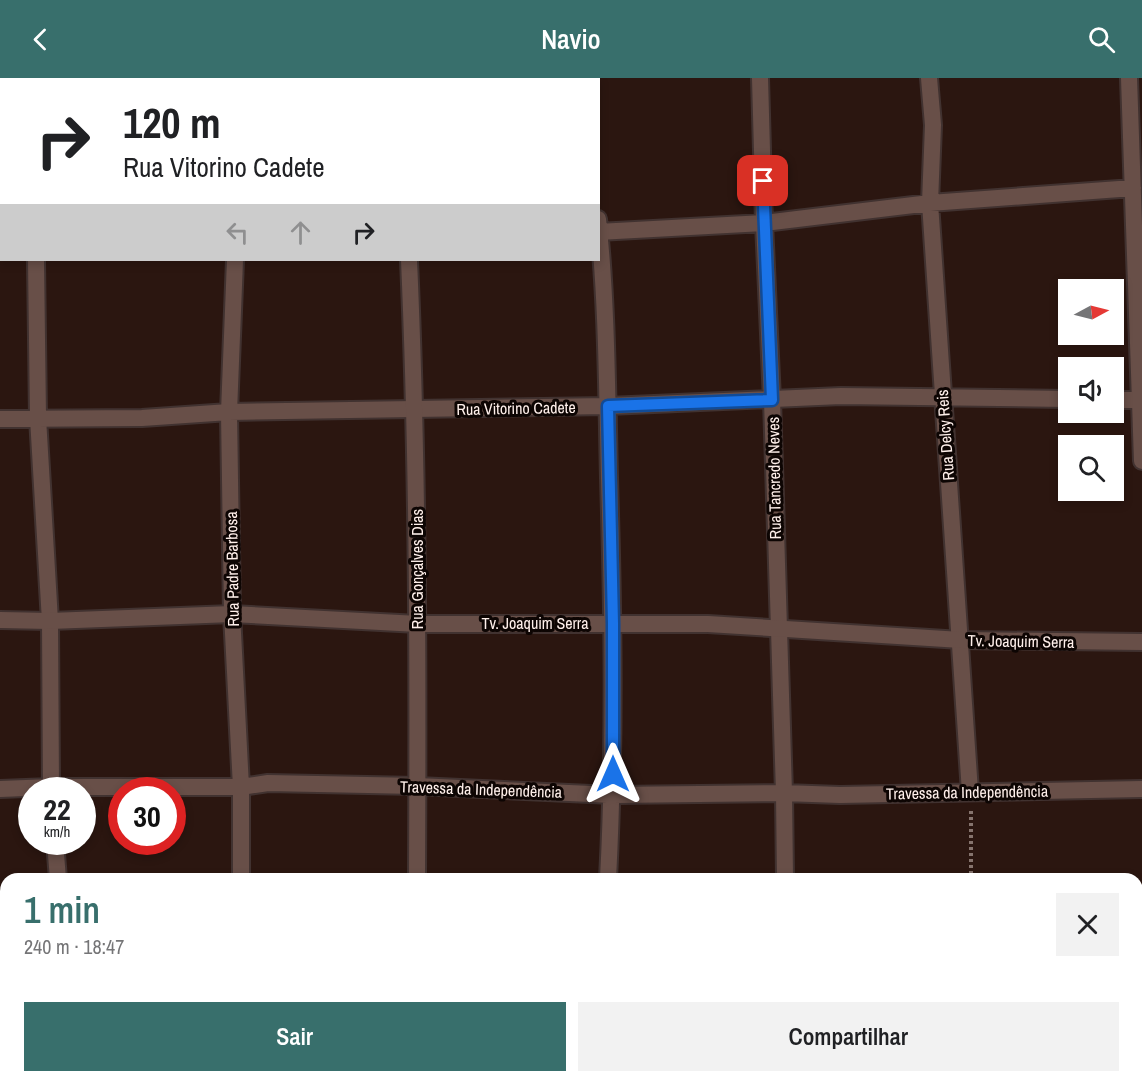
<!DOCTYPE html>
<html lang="pt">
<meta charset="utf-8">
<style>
:root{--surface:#fff;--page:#f2f2f2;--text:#202124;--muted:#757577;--accent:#386f6c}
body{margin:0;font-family:"Archivo Narrow",sans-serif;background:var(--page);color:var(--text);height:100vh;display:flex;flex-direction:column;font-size:22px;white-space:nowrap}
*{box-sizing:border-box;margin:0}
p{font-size:20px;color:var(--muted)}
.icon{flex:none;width:33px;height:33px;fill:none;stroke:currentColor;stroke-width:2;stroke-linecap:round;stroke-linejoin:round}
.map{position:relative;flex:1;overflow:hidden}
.drawer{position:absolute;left:0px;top:795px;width:1143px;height:210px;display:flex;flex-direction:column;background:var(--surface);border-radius:18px 18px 0 0;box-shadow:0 3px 9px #0003}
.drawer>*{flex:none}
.banner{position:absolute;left:0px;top:0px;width:600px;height:183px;box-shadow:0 3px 9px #0003;background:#fff;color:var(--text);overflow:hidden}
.needle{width:39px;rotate:83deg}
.fabs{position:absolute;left:1058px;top:201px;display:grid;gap:12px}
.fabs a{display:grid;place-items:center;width:66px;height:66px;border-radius:0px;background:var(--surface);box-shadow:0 3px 9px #0003;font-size:30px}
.speed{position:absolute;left:18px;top:699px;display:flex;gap:12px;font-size:30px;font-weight:700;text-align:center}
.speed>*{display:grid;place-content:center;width:78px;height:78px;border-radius:50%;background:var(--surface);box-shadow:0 3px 9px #0003;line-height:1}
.speed small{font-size:15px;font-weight:400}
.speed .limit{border:9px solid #d22;background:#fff;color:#111}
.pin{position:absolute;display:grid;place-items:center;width:51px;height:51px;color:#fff;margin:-26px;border-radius:12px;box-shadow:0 3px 9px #0006}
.me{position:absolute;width:66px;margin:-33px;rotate:0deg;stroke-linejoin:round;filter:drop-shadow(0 0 4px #0008)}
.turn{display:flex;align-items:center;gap:21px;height:126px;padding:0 24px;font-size:27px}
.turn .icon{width:78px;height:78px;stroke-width:2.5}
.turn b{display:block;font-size:42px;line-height:51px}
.lanes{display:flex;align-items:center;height:57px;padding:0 24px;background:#0003;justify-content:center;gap:30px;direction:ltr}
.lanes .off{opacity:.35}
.round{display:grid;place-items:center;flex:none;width:63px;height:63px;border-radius:0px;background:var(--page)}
.headline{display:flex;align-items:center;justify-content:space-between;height:102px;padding:0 24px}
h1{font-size:36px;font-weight:600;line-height:45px;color:var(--accent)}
.primary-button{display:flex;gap:12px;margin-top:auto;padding:12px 24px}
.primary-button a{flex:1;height:69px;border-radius:0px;background:var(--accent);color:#fff;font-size:24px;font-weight:600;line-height:69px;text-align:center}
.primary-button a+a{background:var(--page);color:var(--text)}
header{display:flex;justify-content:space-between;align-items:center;height:78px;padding:0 24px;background:var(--accent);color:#fff;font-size:27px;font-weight:600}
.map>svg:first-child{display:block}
.building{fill:#5f210c;stroke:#7b6159;stroke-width:1.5}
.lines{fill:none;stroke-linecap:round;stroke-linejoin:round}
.minor-casing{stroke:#413230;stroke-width:20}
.tertiary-casing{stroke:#413230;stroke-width:20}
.path{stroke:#86746e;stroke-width:4;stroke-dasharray:3 3;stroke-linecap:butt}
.minor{stroke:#684f48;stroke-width:16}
.tertiary{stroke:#684f48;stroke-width:16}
.route-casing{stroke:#114b97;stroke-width:15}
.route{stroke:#1a73e8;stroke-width:10}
.labels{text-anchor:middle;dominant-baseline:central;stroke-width:6;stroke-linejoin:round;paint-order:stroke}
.street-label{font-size:16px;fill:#fff0eb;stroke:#0d0503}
</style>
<header><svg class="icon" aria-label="back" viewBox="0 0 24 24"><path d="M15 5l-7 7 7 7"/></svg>Navio<svg class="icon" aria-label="search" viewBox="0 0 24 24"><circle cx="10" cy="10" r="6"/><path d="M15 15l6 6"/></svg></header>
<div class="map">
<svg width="1142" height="1005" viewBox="0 0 1142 1005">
<rect width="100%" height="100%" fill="#2b1610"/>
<!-- building -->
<path class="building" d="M346,999H399V1005H346Z"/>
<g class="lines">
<!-- minor casing -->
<g class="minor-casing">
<path id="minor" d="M23,0V2
M238,0V2
M585,0V2
M760,0L764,145L772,322L784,715L785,801
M929,0L933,47L930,125L970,714
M1129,0L1142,383
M598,141C607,226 607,314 609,400C613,534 615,667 608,801
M598,154L764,145L930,125L1133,110
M36,182L38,340L50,543L51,712
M235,182L229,334L232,536L241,709V801
M1113,322H1142
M0,341L142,340L229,334L608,328L841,318L1068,321
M0,711L51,709H241L268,705L417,708L613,717L784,715L840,717L1142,711
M55,764L58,801
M1137,874L1142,875
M0,897H6
M244,999V1005
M609,999V1005
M788,999V1005
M976,999V1005
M65,1005V999"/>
</g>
<!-- tertiary casing -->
<g class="tertiary-casing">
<path id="tertiary" d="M409,0V2
M409,182C418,388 418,594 417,801
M0,542L50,543L232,536L418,546H708L961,562L1142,564
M422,999V1005"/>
</g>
<!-- path -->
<path class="path" d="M971,733V801"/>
<!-- minor -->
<use href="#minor" class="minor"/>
<!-- tertiary -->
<use href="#tertiary" class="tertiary"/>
</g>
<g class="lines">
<!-- route casing -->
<g class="route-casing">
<path id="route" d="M613,696V545L608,328L772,322L763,103"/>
</g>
<!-- route -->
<use href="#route" class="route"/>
</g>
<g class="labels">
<!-- street labels -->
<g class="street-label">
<text transform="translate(516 330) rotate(-1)">Rua Vitorino Cadete</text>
<text transform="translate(945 357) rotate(-94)">Rua Delcy Reis</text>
<text transform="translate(774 400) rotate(-91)">Rua Tancredo Neves</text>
<text transform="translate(232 491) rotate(-91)">Rua Padre Barbosa</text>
<text transform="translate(417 491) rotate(-90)">Rua Gonçalves Dias</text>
<text x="535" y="545">Tv. Joaquim Serra</text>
<text transform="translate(1021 563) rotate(1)">Tv. Joaquim Serra</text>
<text transform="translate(481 711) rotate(2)">Travessa da Independência</text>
<text transform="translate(967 714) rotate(-1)">Travessa da Independência</text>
</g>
</g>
</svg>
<div class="fabs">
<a><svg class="needle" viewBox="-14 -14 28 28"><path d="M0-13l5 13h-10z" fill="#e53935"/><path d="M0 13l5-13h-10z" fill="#757577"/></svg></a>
<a><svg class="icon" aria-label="sound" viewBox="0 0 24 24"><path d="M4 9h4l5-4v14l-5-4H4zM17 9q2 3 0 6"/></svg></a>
<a><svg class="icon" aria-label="search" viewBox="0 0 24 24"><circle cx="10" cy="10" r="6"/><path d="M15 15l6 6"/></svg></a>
</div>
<div class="speed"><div>22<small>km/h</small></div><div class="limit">30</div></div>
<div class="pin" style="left:763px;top:103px;background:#d93025"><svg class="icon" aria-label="arrive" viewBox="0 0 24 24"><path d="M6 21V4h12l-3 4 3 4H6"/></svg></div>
<svg class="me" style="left:613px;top:696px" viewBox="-20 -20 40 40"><path d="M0-17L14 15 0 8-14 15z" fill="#1a73e8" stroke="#fff" stroke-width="4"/></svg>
<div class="banner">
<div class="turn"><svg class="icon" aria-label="right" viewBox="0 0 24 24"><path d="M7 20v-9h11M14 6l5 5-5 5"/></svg><div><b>120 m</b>Rua Vitorino Cadete</div></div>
<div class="lanes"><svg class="icon off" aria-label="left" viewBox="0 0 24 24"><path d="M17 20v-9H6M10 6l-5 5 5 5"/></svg><svg class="icon off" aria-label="ahead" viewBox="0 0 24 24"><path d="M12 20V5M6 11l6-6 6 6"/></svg><svg class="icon" aria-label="right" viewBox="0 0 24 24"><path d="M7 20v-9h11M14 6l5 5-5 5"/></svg></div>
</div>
<section class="drawer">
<div class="headline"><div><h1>1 min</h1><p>240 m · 18:47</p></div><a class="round"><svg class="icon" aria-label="close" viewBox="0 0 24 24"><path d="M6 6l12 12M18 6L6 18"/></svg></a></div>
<div class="primary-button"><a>Sair</a><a>Compartilhar</a></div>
</section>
</div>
